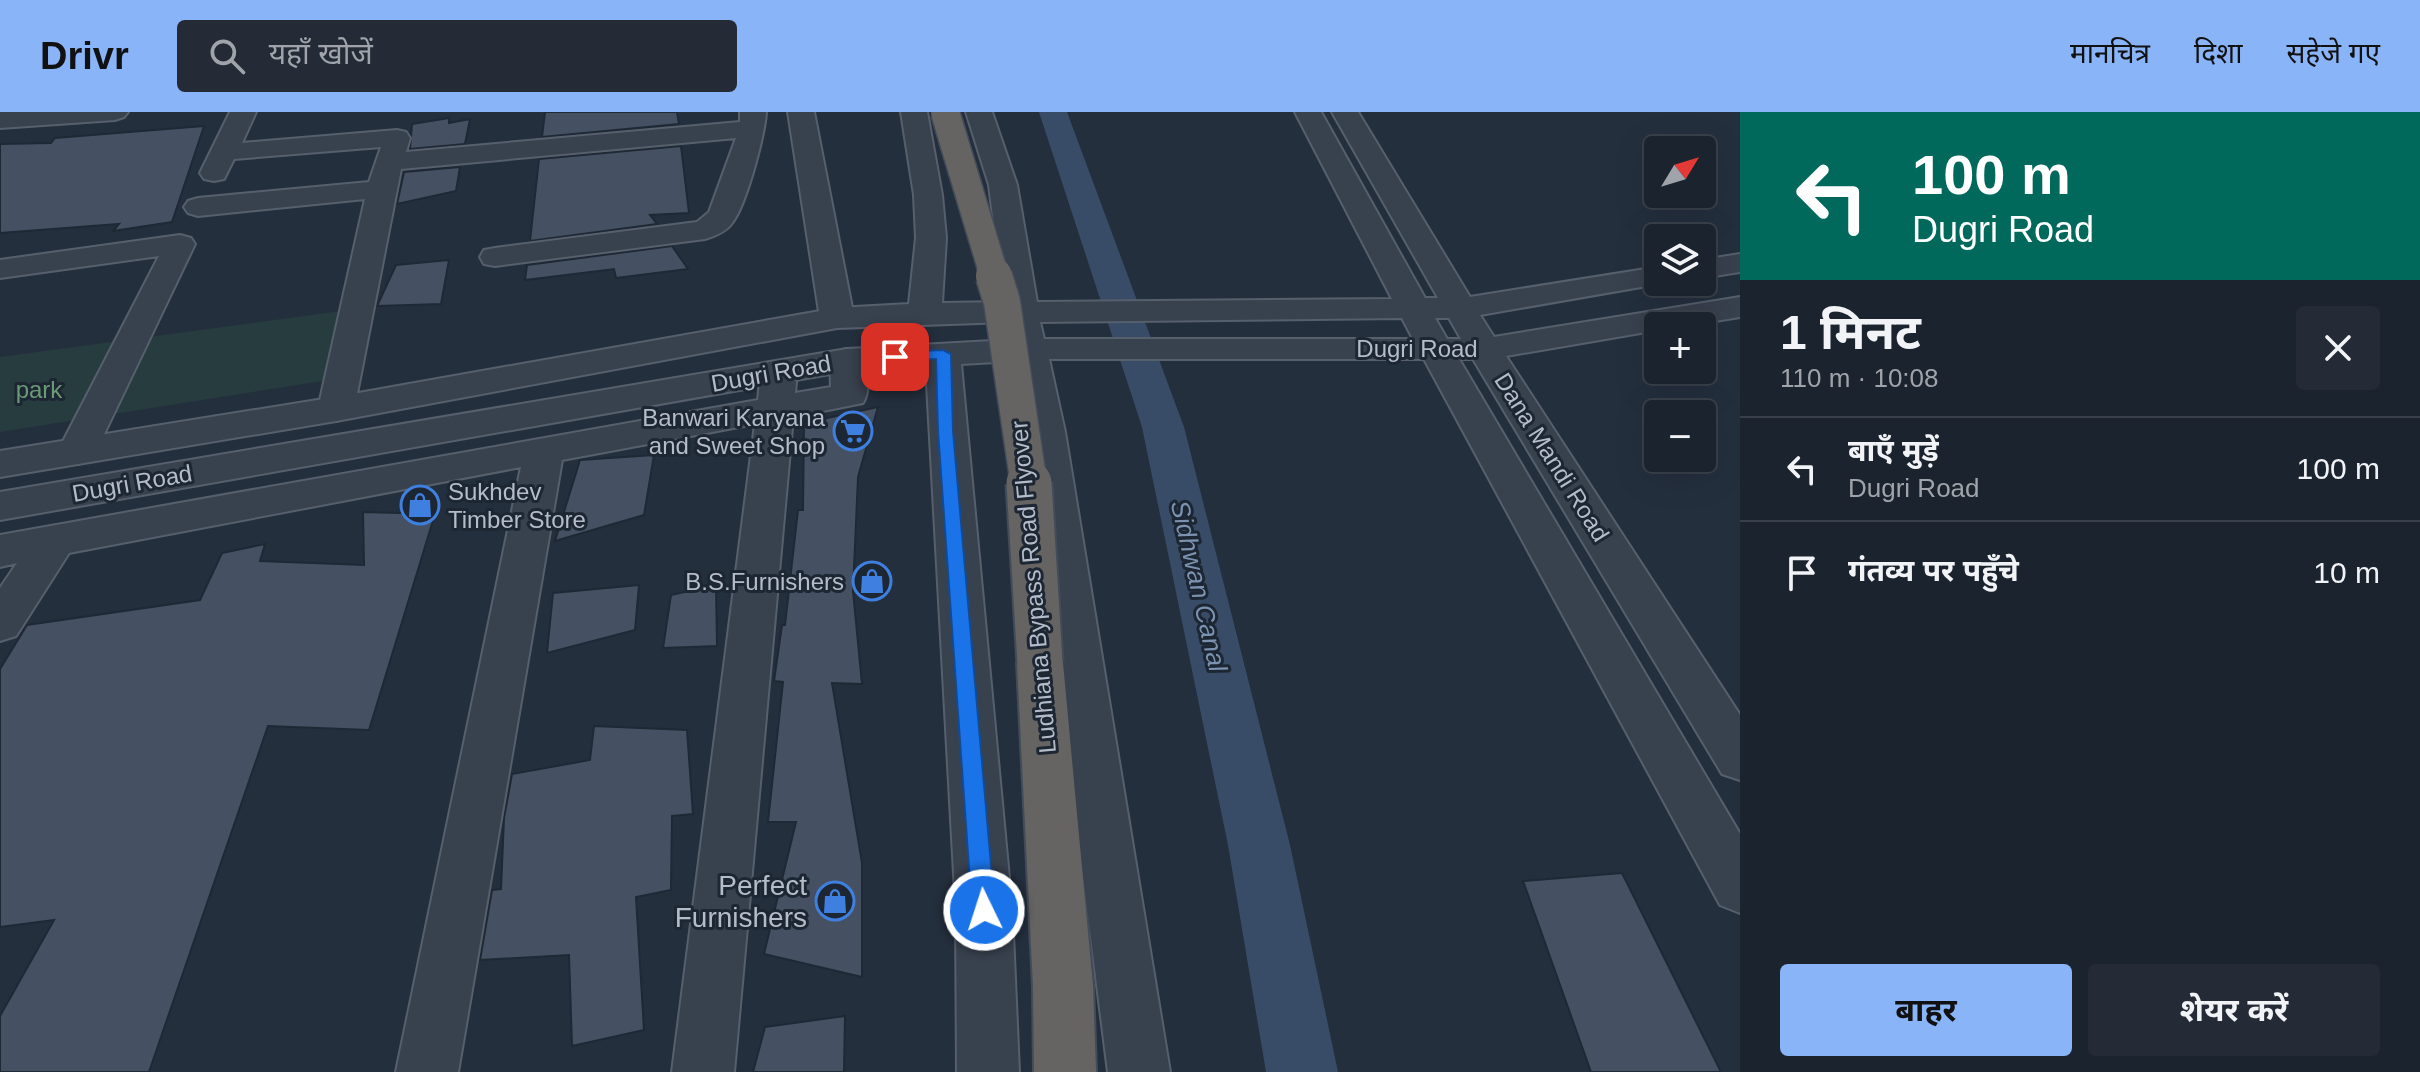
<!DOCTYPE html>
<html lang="hi">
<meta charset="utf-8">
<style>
:root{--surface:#1b232e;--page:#242b36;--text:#f1f3f6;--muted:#a0a4aa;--line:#39404a;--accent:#8ab4f8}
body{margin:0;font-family:Arial,"Noto Sans Devanagari",sans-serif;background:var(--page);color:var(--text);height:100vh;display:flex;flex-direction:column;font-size:30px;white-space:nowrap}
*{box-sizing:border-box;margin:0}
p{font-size:26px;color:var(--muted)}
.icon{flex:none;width:44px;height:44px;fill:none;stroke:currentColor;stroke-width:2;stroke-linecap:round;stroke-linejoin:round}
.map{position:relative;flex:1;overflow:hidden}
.side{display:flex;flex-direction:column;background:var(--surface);width:680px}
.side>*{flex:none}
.hud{background:#00695c;color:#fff;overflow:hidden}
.needle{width:52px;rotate:52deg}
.fabs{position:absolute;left:1644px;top:24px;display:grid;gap:16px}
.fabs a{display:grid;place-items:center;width:72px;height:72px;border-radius:8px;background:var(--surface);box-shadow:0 8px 32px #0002,0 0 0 2px var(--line);font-size:40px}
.pin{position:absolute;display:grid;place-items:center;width:68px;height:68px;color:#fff;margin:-34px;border-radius:16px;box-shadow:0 4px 12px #0006}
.me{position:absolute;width:88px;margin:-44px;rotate:356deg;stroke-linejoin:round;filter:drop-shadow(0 0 6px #0008)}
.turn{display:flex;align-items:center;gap:28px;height:168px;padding:0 40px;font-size:36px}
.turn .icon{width:104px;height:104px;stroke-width:2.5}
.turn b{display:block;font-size:56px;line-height:68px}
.round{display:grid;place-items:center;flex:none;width:84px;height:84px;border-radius:8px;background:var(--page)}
.head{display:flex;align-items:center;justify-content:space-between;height:136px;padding:0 40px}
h1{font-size:48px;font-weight:700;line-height:60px}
.button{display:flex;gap:16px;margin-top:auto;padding:16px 40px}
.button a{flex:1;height:92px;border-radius:8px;background:var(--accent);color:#111;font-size:32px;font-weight:700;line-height:92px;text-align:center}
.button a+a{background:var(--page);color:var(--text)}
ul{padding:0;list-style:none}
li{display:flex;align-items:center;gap:24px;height:104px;padding:0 40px;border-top:2px solid var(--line)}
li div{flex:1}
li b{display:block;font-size:30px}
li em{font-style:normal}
header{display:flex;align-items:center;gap:48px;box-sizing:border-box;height:112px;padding:0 40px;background:var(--accent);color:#111}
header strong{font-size:38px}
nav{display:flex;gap:44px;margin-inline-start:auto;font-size:28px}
.search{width:560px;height:72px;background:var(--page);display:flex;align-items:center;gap:20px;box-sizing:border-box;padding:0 28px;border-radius:8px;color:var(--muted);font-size:30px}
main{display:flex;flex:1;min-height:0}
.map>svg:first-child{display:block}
.green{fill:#263c3f}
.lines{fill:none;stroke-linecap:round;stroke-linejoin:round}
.canal{fill:#394c67;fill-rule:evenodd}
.building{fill:#455162;stroke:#1f2835;stroke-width:2}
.minor-casing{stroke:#565f6c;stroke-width:4}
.tertiary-casing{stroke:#565f6c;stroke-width:4}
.trunk-casing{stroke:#434c59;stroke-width:4}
.minor{fill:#38414e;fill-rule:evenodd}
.tertiary{fill:#38414e;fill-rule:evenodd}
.trunk{fill:#656462;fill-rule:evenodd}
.trunk-bridge-far2-casing{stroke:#434c59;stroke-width:31;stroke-linecap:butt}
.trunk-bridge-far1-casing{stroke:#434c59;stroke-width:39;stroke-linecap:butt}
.trunk-bridge-casing{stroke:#434c59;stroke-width:49;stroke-linecap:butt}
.trunk-bridge-far2{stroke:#656462;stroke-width:28}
.trunk-bridge-far1{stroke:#656462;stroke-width:36}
.trunk-bridge{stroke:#656462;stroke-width:45}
.route{fill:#1a73e8;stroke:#114b97;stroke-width:2}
.labels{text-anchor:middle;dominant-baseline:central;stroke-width:6;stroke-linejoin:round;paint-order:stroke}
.street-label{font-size:24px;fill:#b4bcc9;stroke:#1d2633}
.park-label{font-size:24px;fill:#6b9a76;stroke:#1d2633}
.poi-label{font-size:24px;fill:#b4bcc9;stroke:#1d2633;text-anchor:end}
.water-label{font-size:26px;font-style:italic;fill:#7c92b1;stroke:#1d2633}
.near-poi-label{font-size:28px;fill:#b4bcc9;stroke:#1d2633;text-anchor:end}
</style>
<header>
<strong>Drivr</strong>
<div class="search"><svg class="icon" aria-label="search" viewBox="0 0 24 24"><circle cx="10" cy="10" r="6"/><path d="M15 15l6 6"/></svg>यहाँ खोजें</div>
<nav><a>मानचित्र</a><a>दिशा</a><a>सहेजे गए</a></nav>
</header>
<main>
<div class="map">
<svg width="1740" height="960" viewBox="0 0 1740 960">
<rect width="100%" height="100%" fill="#242f3e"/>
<!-- green -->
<path class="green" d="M341,199L329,268L0,320V245Z"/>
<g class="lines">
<!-- canal -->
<path class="canal" d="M1039,0H1067L1184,315L1290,733L1338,960H1266L1228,733L1142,315Z"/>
</g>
<!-- building -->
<path class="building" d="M545,0H677L679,12L542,25Z
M449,6V11L470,7L465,32L410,37L412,12Z
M204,14L172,110L113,119L119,112L0,121V32L51,31L55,26Z
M681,34L689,101L650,103L657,112L530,129L539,47Z
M460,55L456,79L397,92L404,60Z
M672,134L688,157L616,166L614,157L525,168L527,153Z
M449,148L441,192L377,194L396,153Z
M878,295L858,365L853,479L862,572L832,571L862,751V865L764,842L796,710H768L783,570L774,569L782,513H785L798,398H803L804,311Z
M654,343L644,403L555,429L580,348Z
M363,400L435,402L369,618L268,614L149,960H0V904L54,808L0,815V557L27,513L200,488L222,441L265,432L260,449L364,453Z
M639,473L635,518L547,541L553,481Z
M716,473L717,534L663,536L671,483Z
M594,614L687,618L693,702L672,704L671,778L636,785L644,918L572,934L569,843L480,848L492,778L501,777L504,706L512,662L590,648Z
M1622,761L1721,960H1591L1523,769Z
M845,904L844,960H753L765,915Z"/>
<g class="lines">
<!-- minor casing -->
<g class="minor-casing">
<path id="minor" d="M0,0H128L124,5L115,8L0,16Z
M230,0H256L242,31L397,18L406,20L410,26L406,40L740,10V0H766C765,22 746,94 732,111C726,120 715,124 705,127L495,154L484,152L480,145L484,138L495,136L697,110L709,100L736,26L401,57L354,297L349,305L336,309L323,305L318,297L365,87L198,104L188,101L184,95L188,89L198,86L369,70L381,35L234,47L224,67L214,69L204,67L200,61Z
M788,0H814L854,206L849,213L837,216L825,213L820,206Z
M180,123L191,126L195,132L96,339L91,348L77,352L63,348L58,339L159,144L0,166V148Z
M847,237L859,240C868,253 871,278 863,291L793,305L734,960H672L755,312L562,348L458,960H396L521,355L69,441L16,524L0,529V476L17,451L0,455V423L758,288L760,270L765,262L778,259L791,262L796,270L795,281L831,275L830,248L835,240Z"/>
</g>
<!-- tertiary casing -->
<g class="tertiary-casing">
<path id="tertiary" d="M901,0H927L942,83L946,126L942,191L1004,190L989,73L966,0H992L1017,73L1037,190L1392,187L1295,0H1321L1425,186H1438L1332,0H1358L1470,185L1658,155V170H1670L1480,203L1494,225L1740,185V205L1685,214H1658V218L1506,244L1740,603V668L1722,662L1473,247H1459L1740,722V801L1720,793L1424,247H1049L1065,320L1170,960H1108L1027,320L1014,249L961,252L1012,798L1019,960H957L956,798L926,254L847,259L0,408V380L847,237L1010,228L1007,210L837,216L336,309L0,365V339L336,285L837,196L909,192L916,126L914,83ZM1402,206L1413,227H1044L1040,210ZM1435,206H1449L1461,227H1447Z
M1740,142V160L1702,166V148Z"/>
</g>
<!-- trunk casing -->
<g class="trunk-casing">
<path id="trunk" d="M1040,532L1057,538L1063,551L1093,874L1096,960H1034L1033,874L1017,551L1023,538Z"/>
</g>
<!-- minor -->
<use href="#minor" class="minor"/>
<!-- tertiary -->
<use href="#tertiary" class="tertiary"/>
<!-- trunk -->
<use href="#trunk" class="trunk"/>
<!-- trunk-bridge-far2 casing -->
<g class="trunk-bridge-far2-casing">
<path id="trunk-bridge-far2" d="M945,0L995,166"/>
</g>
<!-- trunk-bridge-far1 casing -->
<g class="trunk-bridge-far1-casing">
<path id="trunk-bridge-far1" d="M994,164L1002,190L1029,373"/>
</g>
<!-- trunk-bridge casing -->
<g class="trunk-bridge-casing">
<path id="trunk-bridge" d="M1029,371L1040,551"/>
</g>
<!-- trunk-bridge-far2 -->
<use href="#trunk-bridge-far2" class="trunk-bridge-far2"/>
<!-- trunk-bridge-far1 -->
<use href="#trunk-bridge-far1" class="trunk-bridge-far1"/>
<!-- trunk-bridge -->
<use href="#trunk-bridge" class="trunk-bridge"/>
</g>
<!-- route -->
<path class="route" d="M943,238L951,242L953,319L995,798L992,806L984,809L976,806L972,798L938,319L936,247L895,249L888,245L895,240Z"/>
<!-- icons -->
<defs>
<g id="supermarket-ring" transform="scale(2)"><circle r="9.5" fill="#1d2633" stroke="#3f7fe0" stroke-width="1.5"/><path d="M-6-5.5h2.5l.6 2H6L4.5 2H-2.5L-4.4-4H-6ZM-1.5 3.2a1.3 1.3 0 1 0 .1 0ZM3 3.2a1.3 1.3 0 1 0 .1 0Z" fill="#3f7fe0"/></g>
<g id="shop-ring" transform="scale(2)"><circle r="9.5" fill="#1d2633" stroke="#3f7fe0" stroke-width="1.5"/><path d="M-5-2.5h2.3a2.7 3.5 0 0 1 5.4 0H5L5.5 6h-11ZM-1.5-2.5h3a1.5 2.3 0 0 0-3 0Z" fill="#3f7fe0"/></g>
</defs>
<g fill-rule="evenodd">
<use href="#supermarket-ring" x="853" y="319"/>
<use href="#shop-ring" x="420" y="393"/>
<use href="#shop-ring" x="872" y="469"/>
<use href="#shop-ring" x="835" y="789"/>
</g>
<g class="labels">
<!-- street labels -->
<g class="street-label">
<text x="1417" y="236">Dugri Road</text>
<text transform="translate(771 261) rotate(-10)">Dugri Road</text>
<text transform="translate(1552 345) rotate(58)">Dana Mandi Road</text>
<text transform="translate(132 371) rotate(-10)">Dugri Road</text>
<text transform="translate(1033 475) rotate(-95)">Ludhiana Bypass Road Flyover</text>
</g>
<!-- park labels -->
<g class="park-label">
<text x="39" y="277">park</text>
</g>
<!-- poi labels -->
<g class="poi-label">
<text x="825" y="305">Banwari Karyana<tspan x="825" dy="28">and Sweet Shop</tspan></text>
<text x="448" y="379" text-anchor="start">Sukhdev<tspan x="448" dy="28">Timber Store</tspan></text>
<text x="844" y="469">B.S.Furnishers</text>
</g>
<!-- water labels -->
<g class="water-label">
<text transform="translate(1199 474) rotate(77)">Sidhwan Canal</text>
</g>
<!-- near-poi labels -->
<g class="near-poi-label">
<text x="807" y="773">Perfect<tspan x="807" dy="32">Furnishers</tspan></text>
</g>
</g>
</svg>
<div class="fabs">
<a><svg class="needle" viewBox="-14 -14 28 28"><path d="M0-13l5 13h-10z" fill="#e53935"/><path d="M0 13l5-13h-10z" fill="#a0a4aa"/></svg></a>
<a><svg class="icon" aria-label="layers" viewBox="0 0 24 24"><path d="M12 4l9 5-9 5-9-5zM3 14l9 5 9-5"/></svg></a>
<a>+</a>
<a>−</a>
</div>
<div class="pin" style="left:895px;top:245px;background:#d93025"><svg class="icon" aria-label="arrive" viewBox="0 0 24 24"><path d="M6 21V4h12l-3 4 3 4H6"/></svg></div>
<svg class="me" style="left:984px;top:798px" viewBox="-20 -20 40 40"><circle r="17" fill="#1a73e8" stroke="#fff" stroke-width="3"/><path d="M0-11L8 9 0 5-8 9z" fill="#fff"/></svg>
</div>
<section class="side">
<div class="hud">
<div class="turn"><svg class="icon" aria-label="left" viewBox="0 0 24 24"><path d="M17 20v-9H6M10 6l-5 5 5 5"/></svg><div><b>100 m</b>Dugri Road</div></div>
</div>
<div class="head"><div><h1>1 मिनट</h1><p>110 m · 10:08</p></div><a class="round"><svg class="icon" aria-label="close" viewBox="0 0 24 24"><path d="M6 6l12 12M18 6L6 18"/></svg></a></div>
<ul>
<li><svg class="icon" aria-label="left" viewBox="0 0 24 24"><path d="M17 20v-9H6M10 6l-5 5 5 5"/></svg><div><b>बाएँ मुड़ें</b><p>Dugri Road</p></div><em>100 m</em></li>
<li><svg class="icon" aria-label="arrive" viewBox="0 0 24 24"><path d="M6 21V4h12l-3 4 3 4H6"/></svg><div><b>गंतव्य पर पहुँचे</b></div><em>10 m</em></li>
</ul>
<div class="button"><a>बाहर</a><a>शेयर करें</a></div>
</section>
</main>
